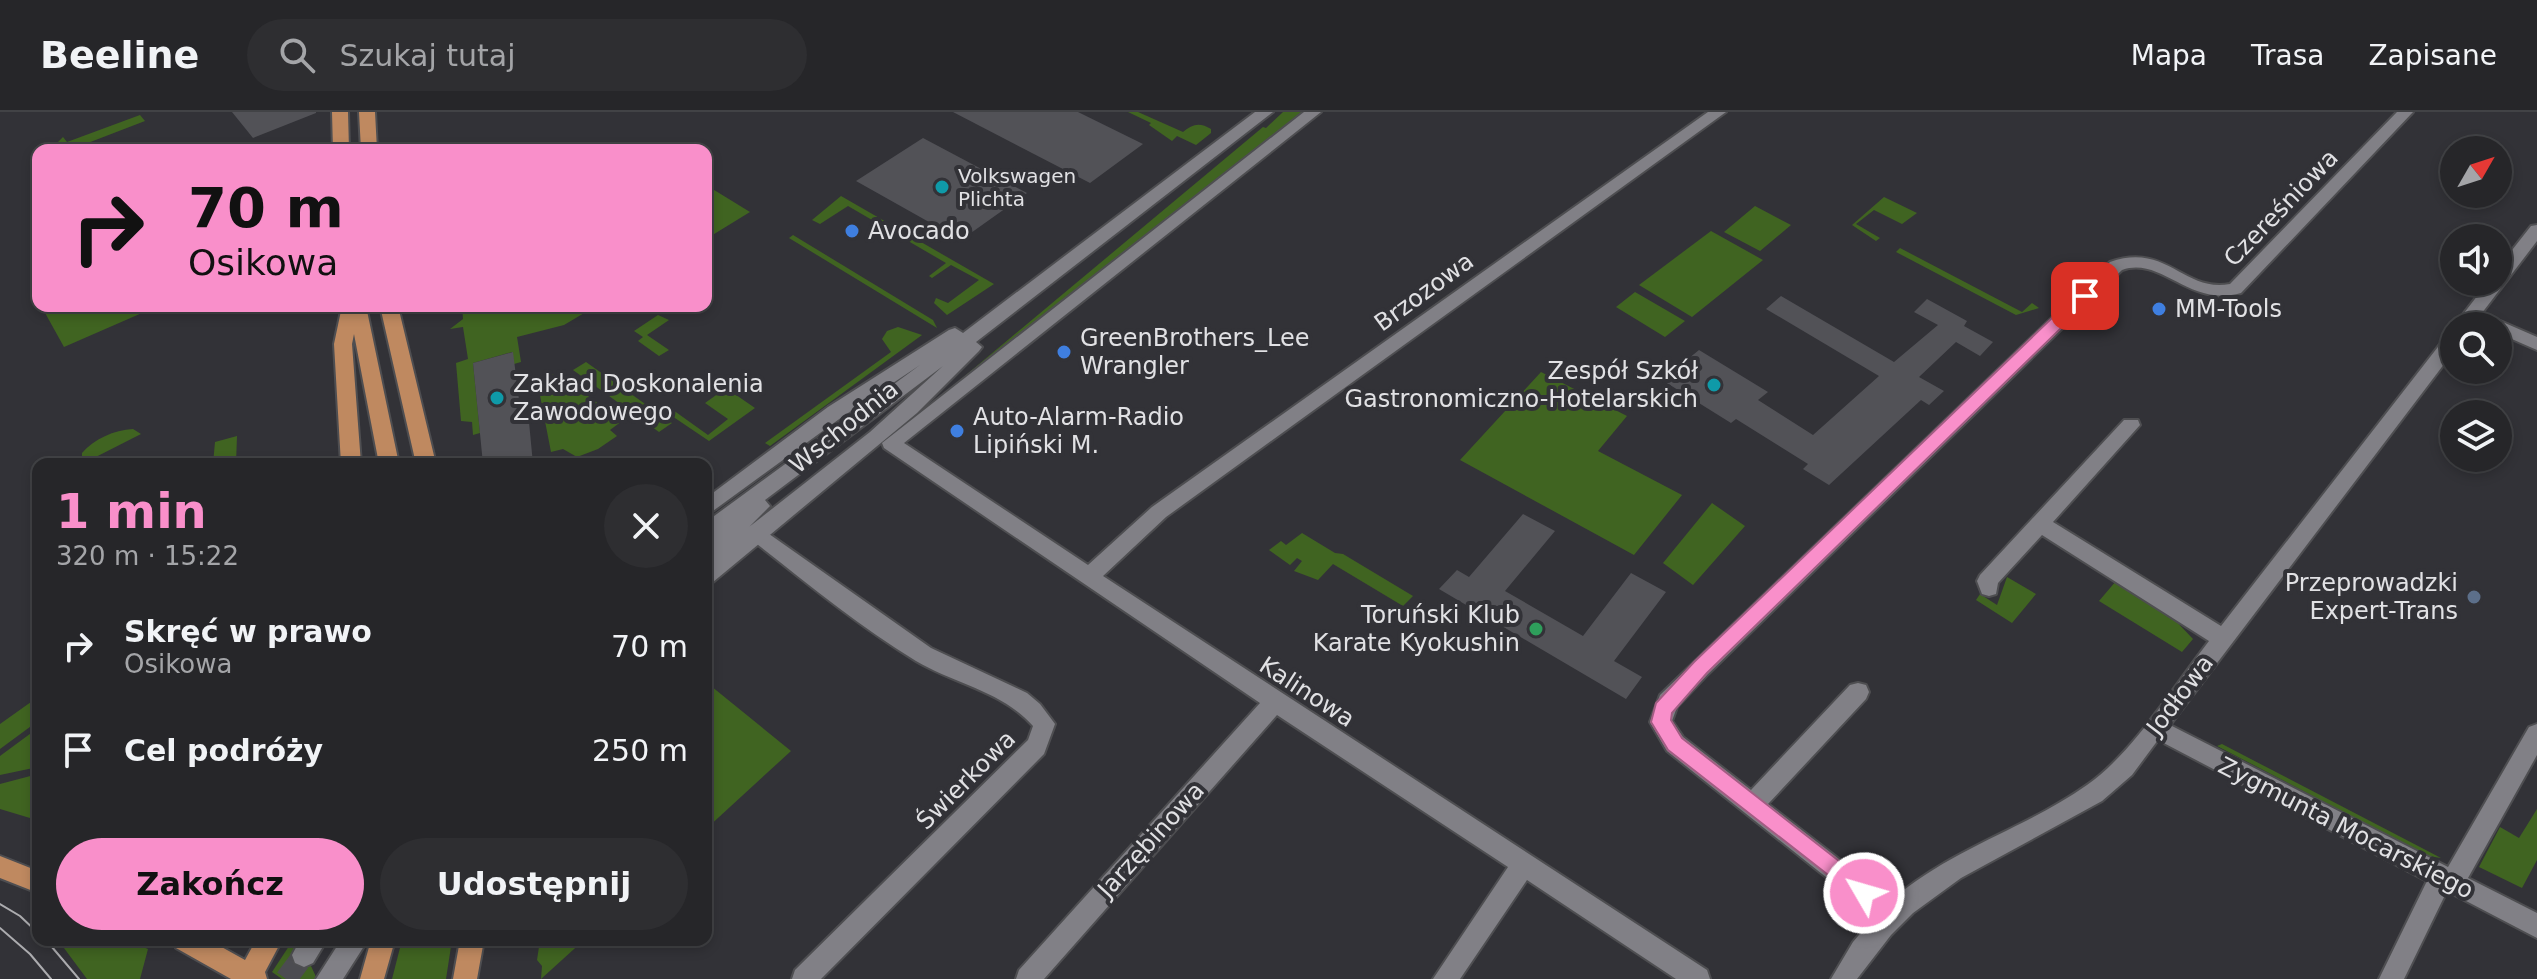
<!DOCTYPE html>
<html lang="pl">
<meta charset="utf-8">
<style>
:root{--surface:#262629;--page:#2e2e31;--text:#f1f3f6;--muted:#a4a5a8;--line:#424346;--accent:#f98fca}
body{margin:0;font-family:"DejaVu Sans",sans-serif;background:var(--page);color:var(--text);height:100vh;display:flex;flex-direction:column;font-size:30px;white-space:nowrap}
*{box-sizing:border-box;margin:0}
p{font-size:26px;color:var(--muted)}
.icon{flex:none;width:44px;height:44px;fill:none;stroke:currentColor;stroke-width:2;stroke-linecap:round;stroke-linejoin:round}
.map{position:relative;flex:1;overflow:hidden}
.sheet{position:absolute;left:32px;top:346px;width:680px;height:488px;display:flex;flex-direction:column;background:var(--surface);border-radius:16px;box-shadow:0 4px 12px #0003,0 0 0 2px var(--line)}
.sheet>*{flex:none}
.hud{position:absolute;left:32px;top:32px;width:680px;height:168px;border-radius:16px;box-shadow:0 4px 12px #0003,0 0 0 2px var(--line);background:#f98fca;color:#111;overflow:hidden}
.needle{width:52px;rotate:51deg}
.buttons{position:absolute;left:2440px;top:24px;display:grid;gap:16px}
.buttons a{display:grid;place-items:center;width:72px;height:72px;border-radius:50%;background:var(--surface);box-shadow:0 4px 12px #0003,0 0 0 2px var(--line);font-size:40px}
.pin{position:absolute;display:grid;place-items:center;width:68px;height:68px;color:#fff;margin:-34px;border-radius:16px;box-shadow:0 4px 12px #0006}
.me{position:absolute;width:88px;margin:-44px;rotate:308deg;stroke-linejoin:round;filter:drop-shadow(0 0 6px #0008)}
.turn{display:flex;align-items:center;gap:28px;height:168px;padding:0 24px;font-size:36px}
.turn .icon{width:104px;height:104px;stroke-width:2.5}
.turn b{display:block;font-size:56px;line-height:68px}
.round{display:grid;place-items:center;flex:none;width:84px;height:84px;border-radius:42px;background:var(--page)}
.head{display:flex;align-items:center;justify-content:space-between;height:136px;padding:0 24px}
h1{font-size:48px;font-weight:800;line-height:60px;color:var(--accent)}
.cta{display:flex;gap:16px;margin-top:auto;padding:16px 24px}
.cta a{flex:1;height:92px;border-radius:48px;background:var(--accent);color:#111;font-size:32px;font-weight:800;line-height:92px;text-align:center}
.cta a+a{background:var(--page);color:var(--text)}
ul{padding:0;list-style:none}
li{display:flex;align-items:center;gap:24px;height:104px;padding:0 24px}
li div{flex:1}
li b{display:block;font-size:30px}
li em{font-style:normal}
header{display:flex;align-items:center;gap:48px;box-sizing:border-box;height:112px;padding:0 40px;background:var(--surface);border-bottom:2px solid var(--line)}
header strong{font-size:38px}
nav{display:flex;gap:44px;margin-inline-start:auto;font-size:28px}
.search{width:560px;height:72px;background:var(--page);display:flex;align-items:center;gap:20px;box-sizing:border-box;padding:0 28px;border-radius:44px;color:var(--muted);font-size:30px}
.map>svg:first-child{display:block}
.green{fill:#406421}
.building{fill:#525257}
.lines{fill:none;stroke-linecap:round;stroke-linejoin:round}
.secondary-tunnel{stroke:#4c4c51;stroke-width:22;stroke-dasharray:22 11;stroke-linecap:butt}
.street-casing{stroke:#4e4e51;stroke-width:4}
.secondary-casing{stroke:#4e4e51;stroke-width:4}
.primary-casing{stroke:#4e4e51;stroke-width:4}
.street{fill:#818086;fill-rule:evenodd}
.secondary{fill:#818086;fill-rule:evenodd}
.primary{fill:#bf8960;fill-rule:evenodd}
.tram{stroke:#acacaf;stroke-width:2}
.route{fill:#f98fca;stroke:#a25d83;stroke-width:2}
.culture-dot{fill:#0f9aa8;stroke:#323237;stroke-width:3}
.shop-dot{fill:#3f7fe0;stroke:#323237;stroke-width:3}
.service-dot{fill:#5c6f8a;stroke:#323237;stroke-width:3}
.leisure-dot{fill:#2e9e5b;stroke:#323237;stroke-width:3}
.labels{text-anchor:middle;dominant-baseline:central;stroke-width:8;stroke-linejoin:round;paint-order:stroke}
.far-poi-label{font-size:20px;fill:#e1e1e4;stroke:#323237;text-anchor:start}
.street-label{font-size:24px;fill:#e1e1e4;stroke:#323237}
.poi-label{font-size:24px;fill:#e1e1e4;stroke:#323237;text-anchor:start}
</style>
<header>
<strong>Beeline</strong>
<div class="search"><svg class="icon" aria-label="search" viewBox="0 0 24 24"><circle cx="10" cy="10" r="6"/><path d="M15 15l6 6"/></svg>Szukaj tutaj</div>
<nav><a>Mapa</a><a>Trasa</a><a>Zapisane</a></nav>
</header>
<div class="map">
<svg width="2537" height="867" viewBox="0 0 2537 867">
<rect width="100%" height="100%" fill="#323237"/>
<!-- green -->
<path class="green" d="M1128,0H1138L1183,20C1192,12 1200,10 1211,17V21L1196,33L1177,24L1172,29L1149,13L1151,11Z
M1283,0H1304L936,288L1263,15L1266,16Z
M140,3L145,9L80,34L82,38L75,30L61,35L58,30L63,25L67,30Z
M706,73L750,100L706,127Z
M841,84L994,172L947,203L934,191L936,186L948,191L979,168L951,153L932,166L929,164L946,151L848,94L820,112L812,108Z
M1884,85L1917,101L1902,112L1874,98L1856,112L1880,126L1876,129L1852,113Z
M1755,94L1791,113L1760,139L1724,120Z
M1711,119L1763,148L1692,205L1639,173Z
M793,123L933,208L937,216L789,126Z
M1900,136L2022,200L2032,191L2039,196L2016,203L1896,140Z
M1635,180L1685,209L1665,225L1616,195Z
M56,194H158L64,235L44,199Z
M462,194H596L564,213L517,225L521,250L514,252L512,240L473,251L480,321L473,323L472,310L461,309L456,251L468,247L463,215L450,217L463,207Z
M658,203L669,208L647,223L669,238L659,244L638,229L643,225L634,219Z
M898,215L922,223L770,334L765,331L891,240L882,227L887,219Z
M586,250L672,311L659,320L573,258Z
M1541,260L1627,304L1598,339L1682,383L1634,443L1460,348Z
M548,261L562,265L622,309L610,318L617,324L598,337L577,345L563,337L551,340L538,273L540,267Z
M726,276L755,296L709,329L669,302L673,298L708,323L728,307L705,291Z
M133,317L141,322L82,352V341C94,327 114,318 133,317Z
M237,324L236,352H213L215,330Z
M1712,391L1745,414L1693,473L1663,451Z
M1302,421L1335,441L1343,442L1413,484L1403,494L1333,452L1318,468L1294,459L1302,449L1297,446L1290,453L1269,438L1281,429L1286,433Z
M2007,465L2036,482L2012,511L1976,488L1980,482L1997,493Z
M2116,469L2173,506L2193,527L2182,540L2099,489Z
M706,570L791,639L706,717Z
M38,585V609L0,637V612Z
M38,616V655L0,663V644Z
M2222,632L2420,735L2441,746L2428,744L2217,634Z
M38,662V697L30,706L0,697V672Z
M2537,697V748L2522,776L2479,755L2500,715L2519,726Z
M58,828H127L148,837L140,867H87Z
M293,828H299L317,867H282L272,860Z
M402,828H452L446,867H392Z
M540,828H584L541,867L542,854L537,848Z"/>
<!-- building -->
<path class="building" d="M232,0H316V1L253,26Z
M953,0H1078L1143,32L1090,71Z
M923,26L1004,69L1027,81L961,128L856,69Z
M1781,184L1894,250L1938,213L1914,200L1927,187L1967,209L1964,214L1993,230L1980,244L1956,230L1919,265L1944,279L1929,293L1921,288L1829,373L1803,357L1808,352L1736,307L1731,311L1662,268L1699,238L1768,280L1758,288L1813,323L1879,264L1766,197Z
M513,240L522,312L529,310L533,352H483L473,251Z
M1523,402L1555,419L1505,479L1583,524L1631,461L1666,480L1614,549L1642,565L1626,587L1439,477L1457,458L1469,465Z"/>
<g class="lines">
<!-- secondary-tunnel -->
<path class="secondary-tunnel" d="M286,867L304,843"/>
<!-- street casing -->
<g class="street-casing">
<path id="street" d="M1304,0H1321L904,331L1088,453L1152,395L1708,0H1726L1166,405L1103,464L1707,858L1710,867H1676L1527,768L1460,867H1433L1508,755L1277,603L1044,867H1016L1019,858L1260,591L884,336L882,331Z
M2397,0H2413L2241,181C2189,196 2162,144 2122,158L1708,562L1677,595L1672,609L1683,625L1751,678L1850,573L1858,571L1866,573L1869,580L1866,587L1768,692L1892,788C1950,737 2025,717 2087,673C2132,642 2175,573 2209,529L2042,423L1998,471L1996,482L1989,484L1982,482L1977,469L1980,463L2124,308H2138L2140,313L2053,410L2221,514L2448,222L2454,220V239L2170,613L2448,755L2529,615L2537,612V643L2468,766L2537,801V826L2447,779L2404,867H2379L2427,769L2158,628L2132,663L2102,689L1961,766L1913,801L1891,823L1857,867H1831L1853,830L1875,804L1667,639L1650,610L1660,583L2110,150C2167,130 2184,181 2230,172Z
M2537,113V129L2472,214H2454L2488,170H2498V156L2531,114Z
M2498,208L2537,225V238L2498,221V214H2489Z
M755,412L931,536L1027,581L1040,592L1055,612L1044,642L821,867H792L795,858L1028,628L1033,614C1002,579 955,572 916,549C857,513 803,468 748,425L745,420L748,415Z"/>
</g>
<!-- secondary casing -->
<g class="secondary-casing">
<path id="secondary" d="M1255,0H1273L976,230L982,235L979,239L917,301L713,470L706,472V452L710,449L706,450V430L710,426L706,428V410L920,253L842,305L706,404V386L828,295L949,218L955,216L963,221ZM943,254L870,320L749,415L770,394L765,388Z
M300,828H327L313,851L304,855L295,851L292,843Z
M341,828H368L343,867H316Z"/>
</g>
<!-- primary casing -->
<g class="primary-casing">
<path id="primary" d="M332,0H348L349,38H333Z
M359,0H375L377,38H361Z
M342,194H366L399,352H379L354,222L352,232L361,352H341L334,232Z
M380,194H398L436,352H416Z
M0,744L38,759V781L0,766Z
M173,828H209L245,848L256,828H282L265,860L267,867H231L176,836Z
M371,828H395L384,867H360Z
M460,828H484L477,867H453Z"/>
</g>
<!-- street -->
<use href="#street" class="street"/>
<!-- secondary -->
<use href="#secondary" class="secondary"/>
<!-- primary -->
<use href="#primary" class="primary"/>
<!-- tram -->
<path class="tram" d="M0,792L20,804L38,821
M0,816L30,842L51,867
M46,828L79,867"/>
</g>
<!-- route -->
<path class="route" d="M2085,178L2091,180V187L1707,561L1672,601L1671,608L1682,626L1871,774L1875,781L1871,788L1864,791L1668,638L1651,610L1656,591L1694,550L2079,180Z"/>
<!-- markers -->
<g class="culture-dot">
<circle cx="942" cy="75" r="8"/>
<circle cx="1714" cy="273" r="8"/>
<circle cx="497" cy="286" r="8"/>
</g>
<g class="shop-dot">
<circle cx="852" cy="119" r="8"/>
<circle cx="2159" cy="197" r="8"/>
<circle cx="1064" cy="240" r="8"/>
<circle cx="957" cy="319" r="8"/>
</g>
<circle class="service-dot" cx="2474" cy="485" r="8"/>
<circle class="leisure-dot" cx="1536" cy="517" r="8"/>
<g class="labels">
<!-- far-poi labels -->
<g class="far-poi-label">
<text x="958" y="64">Volkswagen<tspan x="958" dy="23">Plichta</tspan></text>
</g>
<!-- street labels -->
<g class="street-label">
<text transform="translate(2281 96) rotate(-46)">Czereśniowa</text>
<text transform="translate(1424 180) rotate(-36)">Brzozowa</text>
<text transform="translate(844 315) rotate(-39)">Wschodnia</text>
<text transform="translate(1307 580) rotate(33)">Kalinowa</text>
<text transform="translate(2180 583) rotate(-53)">Jodłowa</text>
<text transform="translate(966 668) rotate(-45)">Świerkowa</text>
<text transform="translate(2346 716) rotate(27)">Zygmunta Mocarskiego</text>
<text transform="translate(1151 728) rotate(-48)">Jarzębinowa</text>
</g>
<!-- poi labels -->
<g class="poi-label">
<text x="868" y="119">Avocado</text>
<text x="2175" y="197">MM-Tools</text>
<text x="1080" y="226">GreenBrothers_Lee<tspan x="1080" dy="28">Wrangler</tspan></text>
<text x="1698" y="259" text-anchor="end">Zespół Szkół<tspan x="1698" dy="28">Gastronomiczno-Hotelarskich</tspan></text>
<text x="513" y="272">Zakład Doskonalenia<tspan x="513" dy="28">Zawodowego</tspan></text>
<text x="973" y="305">Auto-Alarm-Radio<tspan x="973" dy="28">Lipiński M.</tspan></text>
<text x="2458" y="471" text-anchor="end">Przeprowadzki<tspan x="2458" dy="28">Expert-Trans</tspan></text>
<text x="1520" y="503" text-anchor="end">Toruński Klub<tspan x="1520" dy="28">Karate Kyokushin</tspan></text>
</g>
</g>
</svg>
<div class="buttons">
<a><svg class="needle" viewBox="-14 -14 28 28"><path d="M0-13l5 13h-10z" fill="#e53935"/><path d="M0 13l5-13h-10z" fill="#a4a5a8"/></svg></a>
<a><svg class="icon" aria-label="sound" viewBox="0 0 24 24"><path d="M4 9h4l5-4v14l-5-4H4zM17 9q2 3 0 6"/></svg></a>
<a><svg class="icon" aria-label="search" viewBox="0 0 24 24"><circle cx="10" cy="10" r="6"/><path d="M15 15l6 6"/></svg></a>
<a><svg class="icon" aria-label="layers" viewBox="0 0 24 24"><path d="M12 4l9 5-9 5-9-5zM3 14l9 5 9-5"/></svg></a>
</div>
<div class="pin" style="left:2085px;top:184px;background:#d93025"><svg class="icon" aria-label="arrive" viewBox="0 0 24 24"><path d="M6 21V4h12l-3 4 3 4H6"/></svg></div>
<svg class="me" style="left:1864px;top:781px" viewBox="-20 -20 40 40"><circle r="17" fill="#f98fca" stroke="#fff" stroke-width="3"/><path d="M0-11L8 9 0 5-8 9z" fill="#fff"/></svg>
<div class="hud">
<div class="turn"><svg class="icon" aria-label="right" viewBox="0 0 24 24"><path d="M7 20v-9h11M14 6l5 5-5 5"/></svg><div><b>70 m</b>Osikowa</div></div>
</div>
<section class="sheet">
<div class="head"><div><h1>1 min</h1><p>320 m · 15:22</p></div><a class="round"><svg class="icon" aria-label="close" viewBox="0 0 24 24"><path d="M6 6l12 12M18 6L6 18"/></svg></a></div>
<ul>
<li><svg class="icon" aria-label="right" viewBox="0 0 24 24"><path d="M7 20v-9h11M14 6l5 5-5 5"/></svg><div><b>Skręć w prawo</b><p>Osikowa</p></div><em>70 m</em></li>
<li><svg class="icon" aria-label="arrive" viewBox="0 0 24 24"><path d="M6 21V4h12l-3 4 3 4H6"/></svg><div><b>Cel podróży</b></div><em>250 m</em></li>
</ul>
<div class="cta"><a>Zakończ</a><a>Udostępnij</a></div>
</section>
</div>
